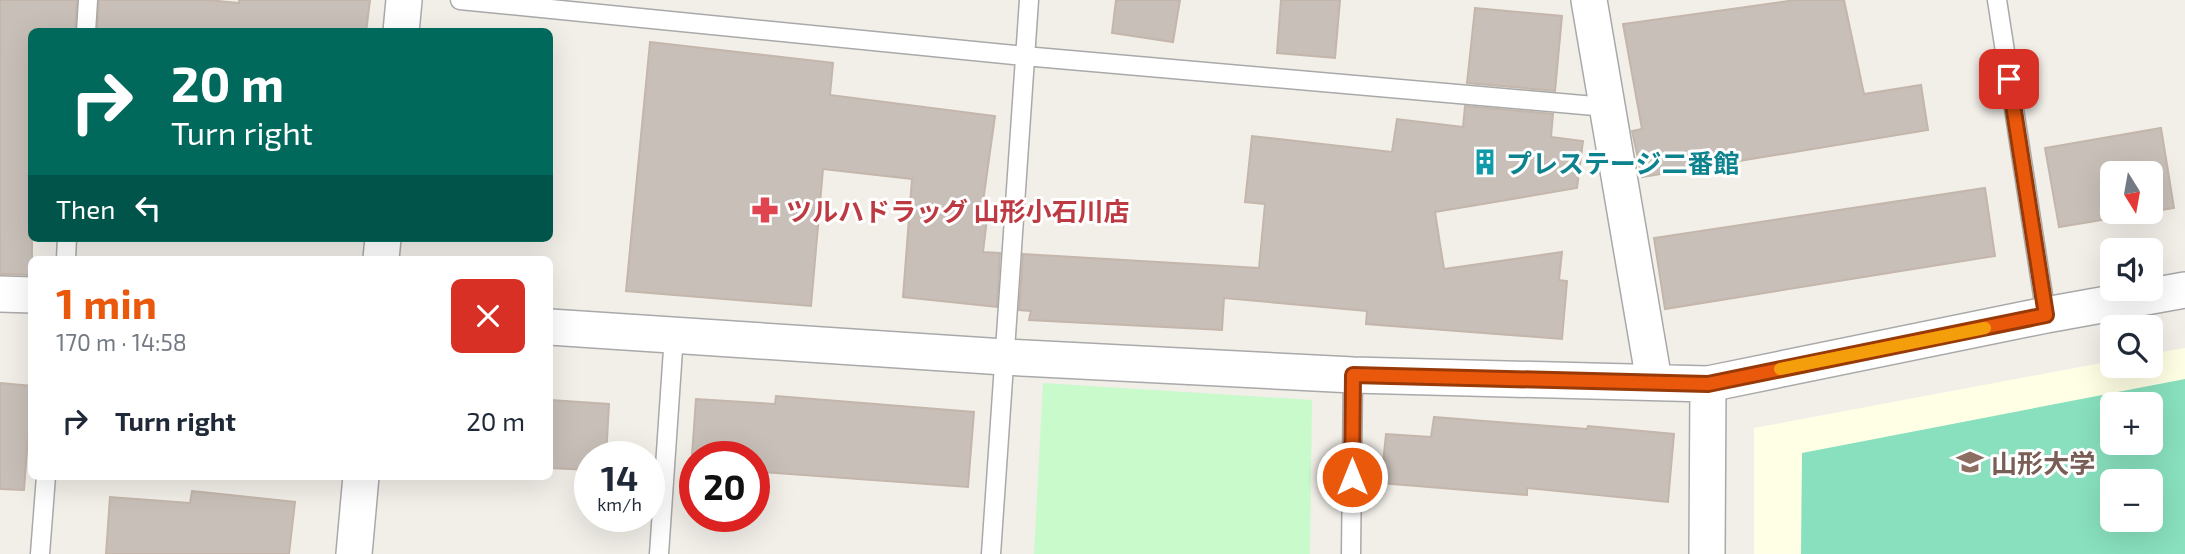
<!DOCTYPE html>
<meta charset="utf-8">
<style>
:root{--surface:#fff;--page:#f6f6f7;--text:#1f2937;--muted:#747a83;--accent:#ea580c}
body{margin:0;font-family:"Exo 2","Noto Sans JP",sans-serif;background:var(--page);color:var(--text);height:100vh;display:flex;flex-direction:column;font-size:26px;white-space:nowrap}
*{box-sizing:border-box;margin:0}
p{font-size:23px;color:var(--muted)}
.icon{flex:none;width:38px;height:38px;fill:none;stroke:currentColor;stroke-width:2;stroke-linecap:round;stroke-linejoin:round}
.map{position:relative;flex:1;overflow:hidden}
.side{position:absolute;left:28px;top:256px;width:525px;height:224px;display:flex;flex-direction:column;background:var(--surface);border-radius:10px;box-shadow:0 7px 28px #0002}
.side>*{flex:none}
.banner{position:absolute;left:28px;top:28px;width:525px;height:214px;border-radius:10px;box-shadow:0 7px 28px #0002;background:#00695c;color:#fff;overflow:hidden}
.needle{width:46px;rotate:169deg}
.tools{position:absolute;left:2100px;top:161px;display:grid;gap:14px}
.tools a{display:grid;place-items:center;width:63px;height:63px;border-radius:10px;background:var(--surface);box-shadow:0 7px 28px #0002;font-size:35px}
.speed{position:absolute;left:574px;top:441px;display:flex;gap:14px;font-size:35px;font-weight:700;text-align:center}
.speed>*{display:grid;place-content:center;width:91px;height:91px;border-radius:50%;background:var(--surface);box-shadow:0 7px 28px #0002;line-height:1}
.speed small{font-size:18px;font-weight:400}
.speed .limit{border:10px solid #d22;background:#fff;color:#111}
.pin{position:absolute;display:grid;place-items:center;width:60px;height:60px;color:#fff;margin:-30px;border-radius:14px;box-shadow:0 4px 10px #0006}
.me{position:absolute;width:77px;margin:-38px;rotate:0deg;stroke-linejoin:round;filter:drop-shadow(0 0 5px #0008)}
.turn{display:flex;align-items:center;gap:24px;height:147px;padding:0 28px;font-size:32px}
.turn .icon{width:91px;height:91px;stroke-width:2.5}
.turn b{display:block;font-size:49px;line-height:60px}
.then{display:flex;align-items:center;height:66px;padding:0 28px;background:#0003;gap:14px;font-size:26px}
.round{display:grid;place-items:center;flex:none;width:74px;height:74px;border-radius:10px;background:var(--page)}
.headline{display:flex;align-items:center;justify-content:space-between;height:119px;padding:0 28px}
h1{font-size:42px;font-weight:700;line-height:52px;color:var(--accent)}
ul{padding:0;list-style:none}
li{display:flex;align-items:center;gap:21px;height:91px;padding:0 28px}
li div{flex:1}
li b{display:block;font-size:26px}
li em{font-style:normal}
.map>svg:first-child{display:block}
.education{fill:#ffffe5;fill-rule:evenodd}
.park{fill:#c8facc}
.pitch{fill:#88e0be;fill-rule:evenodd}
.building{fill:#c7bfb8;stroke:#c4b6ab;stroke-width:2;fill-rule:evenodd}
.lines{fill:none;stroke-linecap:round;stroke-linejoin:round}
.lane-casing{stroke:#a9a9a9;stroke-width:21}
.street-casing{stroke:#a9a9a9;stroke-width:38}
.lane{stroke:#fff;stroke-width:18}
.street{stroke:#fff;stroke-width:35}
.route-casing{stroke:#983908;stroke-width:18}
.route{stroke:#ea580c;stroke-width:12}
.slow{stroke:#f59e0b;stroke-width:12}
.labels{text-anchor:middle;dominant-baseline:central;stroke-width:6;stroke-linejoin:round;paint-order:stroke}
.culture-label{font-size:26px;font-weight:bold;fill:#0d838f;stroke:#fff;text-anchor:start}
.health-label{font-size:26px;font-weight:bold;fill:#be3a42;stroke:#fff;text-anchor:start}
.education-label{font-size:26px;font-weight:bold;fill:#785e54;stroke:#fff;text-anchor:start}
</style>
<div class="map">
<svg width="2185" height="554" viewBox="0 0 2185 554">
<rect width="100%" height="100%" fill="#f2efe9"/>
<!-- education -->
<path class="education" d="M2185,348V554H1754V428L2112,361V366H2151V354ZM2112,404H2151V443H2112ZM2112,481H2151V520H2112Z"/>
<!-- park -->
<path class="park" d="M1043,383L1312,400L1310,554H1034Z"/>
<!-- pitch -->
<path class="pitch" d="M2185,379V554H1801L1802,453ZM2112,404H2151V443H2112ZM2151,481V520H2112V481Z"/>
<!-- building -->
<path class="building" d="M0,0H77L75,32H32V275L0,274Z
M99,0H208L239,3V0H370L366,32H97Z
M1116,0H1180L1173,42L1112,33Z
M1281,0H1340L1335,58L1277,53Z
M1796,0H1844L1864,94L1921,85L1928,130L1642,177L1632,131L1642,129L1623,24Z
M1475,8L1562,16L1555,91L1467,83Z
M650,42L833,63L830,95L995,116L982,209L988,210L983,252L1000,253L997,307L903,297L912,179L823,169L811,306L626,291Z
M1465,106L1553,114L1551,137L1583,141L1577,188L1435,212L1444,269L1562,252L1559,280L1567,281L1562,339L1366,324L1367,311L1224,298L1222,330L1029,320L1031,311L1019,310L1023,254L1259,268L1265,204L1245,202L1252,136L1392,152L1397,119L1463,127Z
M2161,128L2174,208L2059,227L2045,148ZM2112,173H2151V212H2112Z
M1985,188L1995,256L1665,309L1654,238Z
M0,383L32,386L24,490L0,489Z
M776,396L974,412L968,487L761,472L760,487H754V457H695V483H690L696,399L775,404Z
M550,400L609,404L606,457H590V470L550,468Z
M1434,417L1587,429L1588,426L1674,434L1668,502L1527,488V495L1381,483L1386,434L1431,437Z
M192,491L295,502L289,554H106L110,497L190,503Z"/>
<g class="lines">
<!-- lane casing -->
<g class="lane-casing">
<path id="lane" d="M460,0L1024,56L1606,107
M1997,0L2046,315
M86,32L88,0
M66,259L67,238
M40,554L46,476
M659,554L674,335
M991,554L1029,0
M1351,554L1353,375"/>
</g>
<!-- street casing -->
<g class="street-casing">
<path id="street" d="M1589,0L1654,381
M401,32L404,0
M381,259L383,238
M0,294L32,295
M550,327L1004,357L1353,375L1708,384L2046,315L2185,290
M354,554L361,476
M1707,554L1708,384"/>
</g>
<!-- lane -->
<use href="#lane" class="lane"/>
<!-- street -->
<use href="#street" class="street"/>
</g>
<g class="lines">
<!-- route casing -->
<g class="route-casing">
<path id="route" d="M1352,477L1353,375L1708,384L2046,315L2009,79"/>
</g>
<!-- route -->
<use href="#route" class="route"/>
<!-- slow -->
<path class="slow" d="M1780,369L1985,328"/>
</g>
<!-- icons -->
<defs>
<g id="building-bare" transform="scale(2.1)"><path d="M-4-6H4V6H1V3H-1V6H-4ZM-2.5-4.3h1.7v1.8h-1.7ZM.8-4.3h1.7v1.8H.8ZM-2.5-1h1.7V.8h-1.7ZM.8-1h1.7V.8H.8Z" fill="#0f9aa8" stroke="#fff" stroke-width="2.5" paint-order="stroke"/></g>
<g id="pharmacy-bare" transform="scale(2.1)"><path d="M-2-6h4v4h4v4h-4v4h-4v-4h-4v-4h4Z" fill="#e0444e" stroke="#fff" stroke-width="2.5" paint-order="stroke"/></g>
<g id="university-bare" transform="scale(2.1)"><path d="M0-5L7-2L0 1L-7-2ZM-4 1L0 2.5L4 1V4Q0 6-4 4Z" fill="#8d6e63" stroke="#fff" stroke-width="2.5" paint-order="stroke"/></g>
</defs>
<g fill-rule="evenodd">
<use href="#building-bare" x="1485" y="162"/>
<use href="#pharmacy-bare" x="765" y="210"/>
<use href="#university-bare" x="1970" y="462"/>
</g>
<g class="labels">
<!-- culture labels -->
<g class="culture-label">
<text x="1506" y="162">プレステージ二番館</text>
</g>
<!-- health labels -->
<g class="health-label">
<text x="786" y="210">ツルハドラッグ 山形小石川店</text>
</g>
<!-- education labels -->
<g class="education-label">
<text x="1991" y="462">山形大学</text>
</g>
</g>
</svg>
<div class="tools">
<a><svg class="needle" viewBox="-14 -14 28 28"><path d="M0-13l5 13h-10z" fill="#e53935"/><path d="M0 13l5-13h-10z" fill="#747a83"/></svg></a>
<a><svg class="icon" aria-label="sound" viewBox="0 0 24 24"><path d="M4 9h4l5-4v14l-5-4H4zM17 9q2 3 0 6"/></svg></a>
<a><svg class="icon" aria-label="search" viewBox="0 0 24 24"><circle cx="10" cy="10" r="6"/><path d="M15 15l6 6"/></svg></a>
<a>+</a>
<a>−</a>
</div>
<div class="speed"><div>14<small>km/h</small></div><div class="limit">20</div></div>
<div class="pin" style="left:2009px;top:79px;background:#d93025"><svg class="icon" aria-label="arrive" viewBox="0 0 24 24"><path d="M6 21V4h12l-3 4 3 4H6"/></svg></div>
<svg class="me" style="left:1352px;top:477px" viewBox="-20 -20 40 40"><circle r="17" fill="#ea580c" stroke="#fff" stroke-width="3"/><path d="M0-11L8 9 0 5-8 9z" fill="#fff"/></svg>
<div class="banner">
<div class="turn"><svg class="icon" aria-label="right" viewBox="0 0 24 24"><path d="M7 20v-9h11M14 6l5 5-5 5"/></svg><div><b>20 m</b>Turn right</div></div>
<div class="then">Then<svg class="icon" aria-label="left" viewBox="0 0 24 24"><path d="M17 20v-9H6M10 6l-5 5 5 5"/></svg></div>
</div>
<section class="side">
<div class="headline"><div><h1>1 min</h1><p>170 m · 14:58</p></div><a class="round" style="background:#d93025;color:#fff"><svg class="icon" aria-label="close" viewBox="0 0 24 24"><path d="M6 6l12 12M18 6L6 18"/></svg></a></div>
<ul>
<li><svg class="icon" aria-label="right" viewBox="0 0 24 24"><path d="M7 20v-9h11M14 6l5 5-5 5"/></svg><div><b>Turn right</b></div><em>20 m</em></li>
</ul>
</section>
</div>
